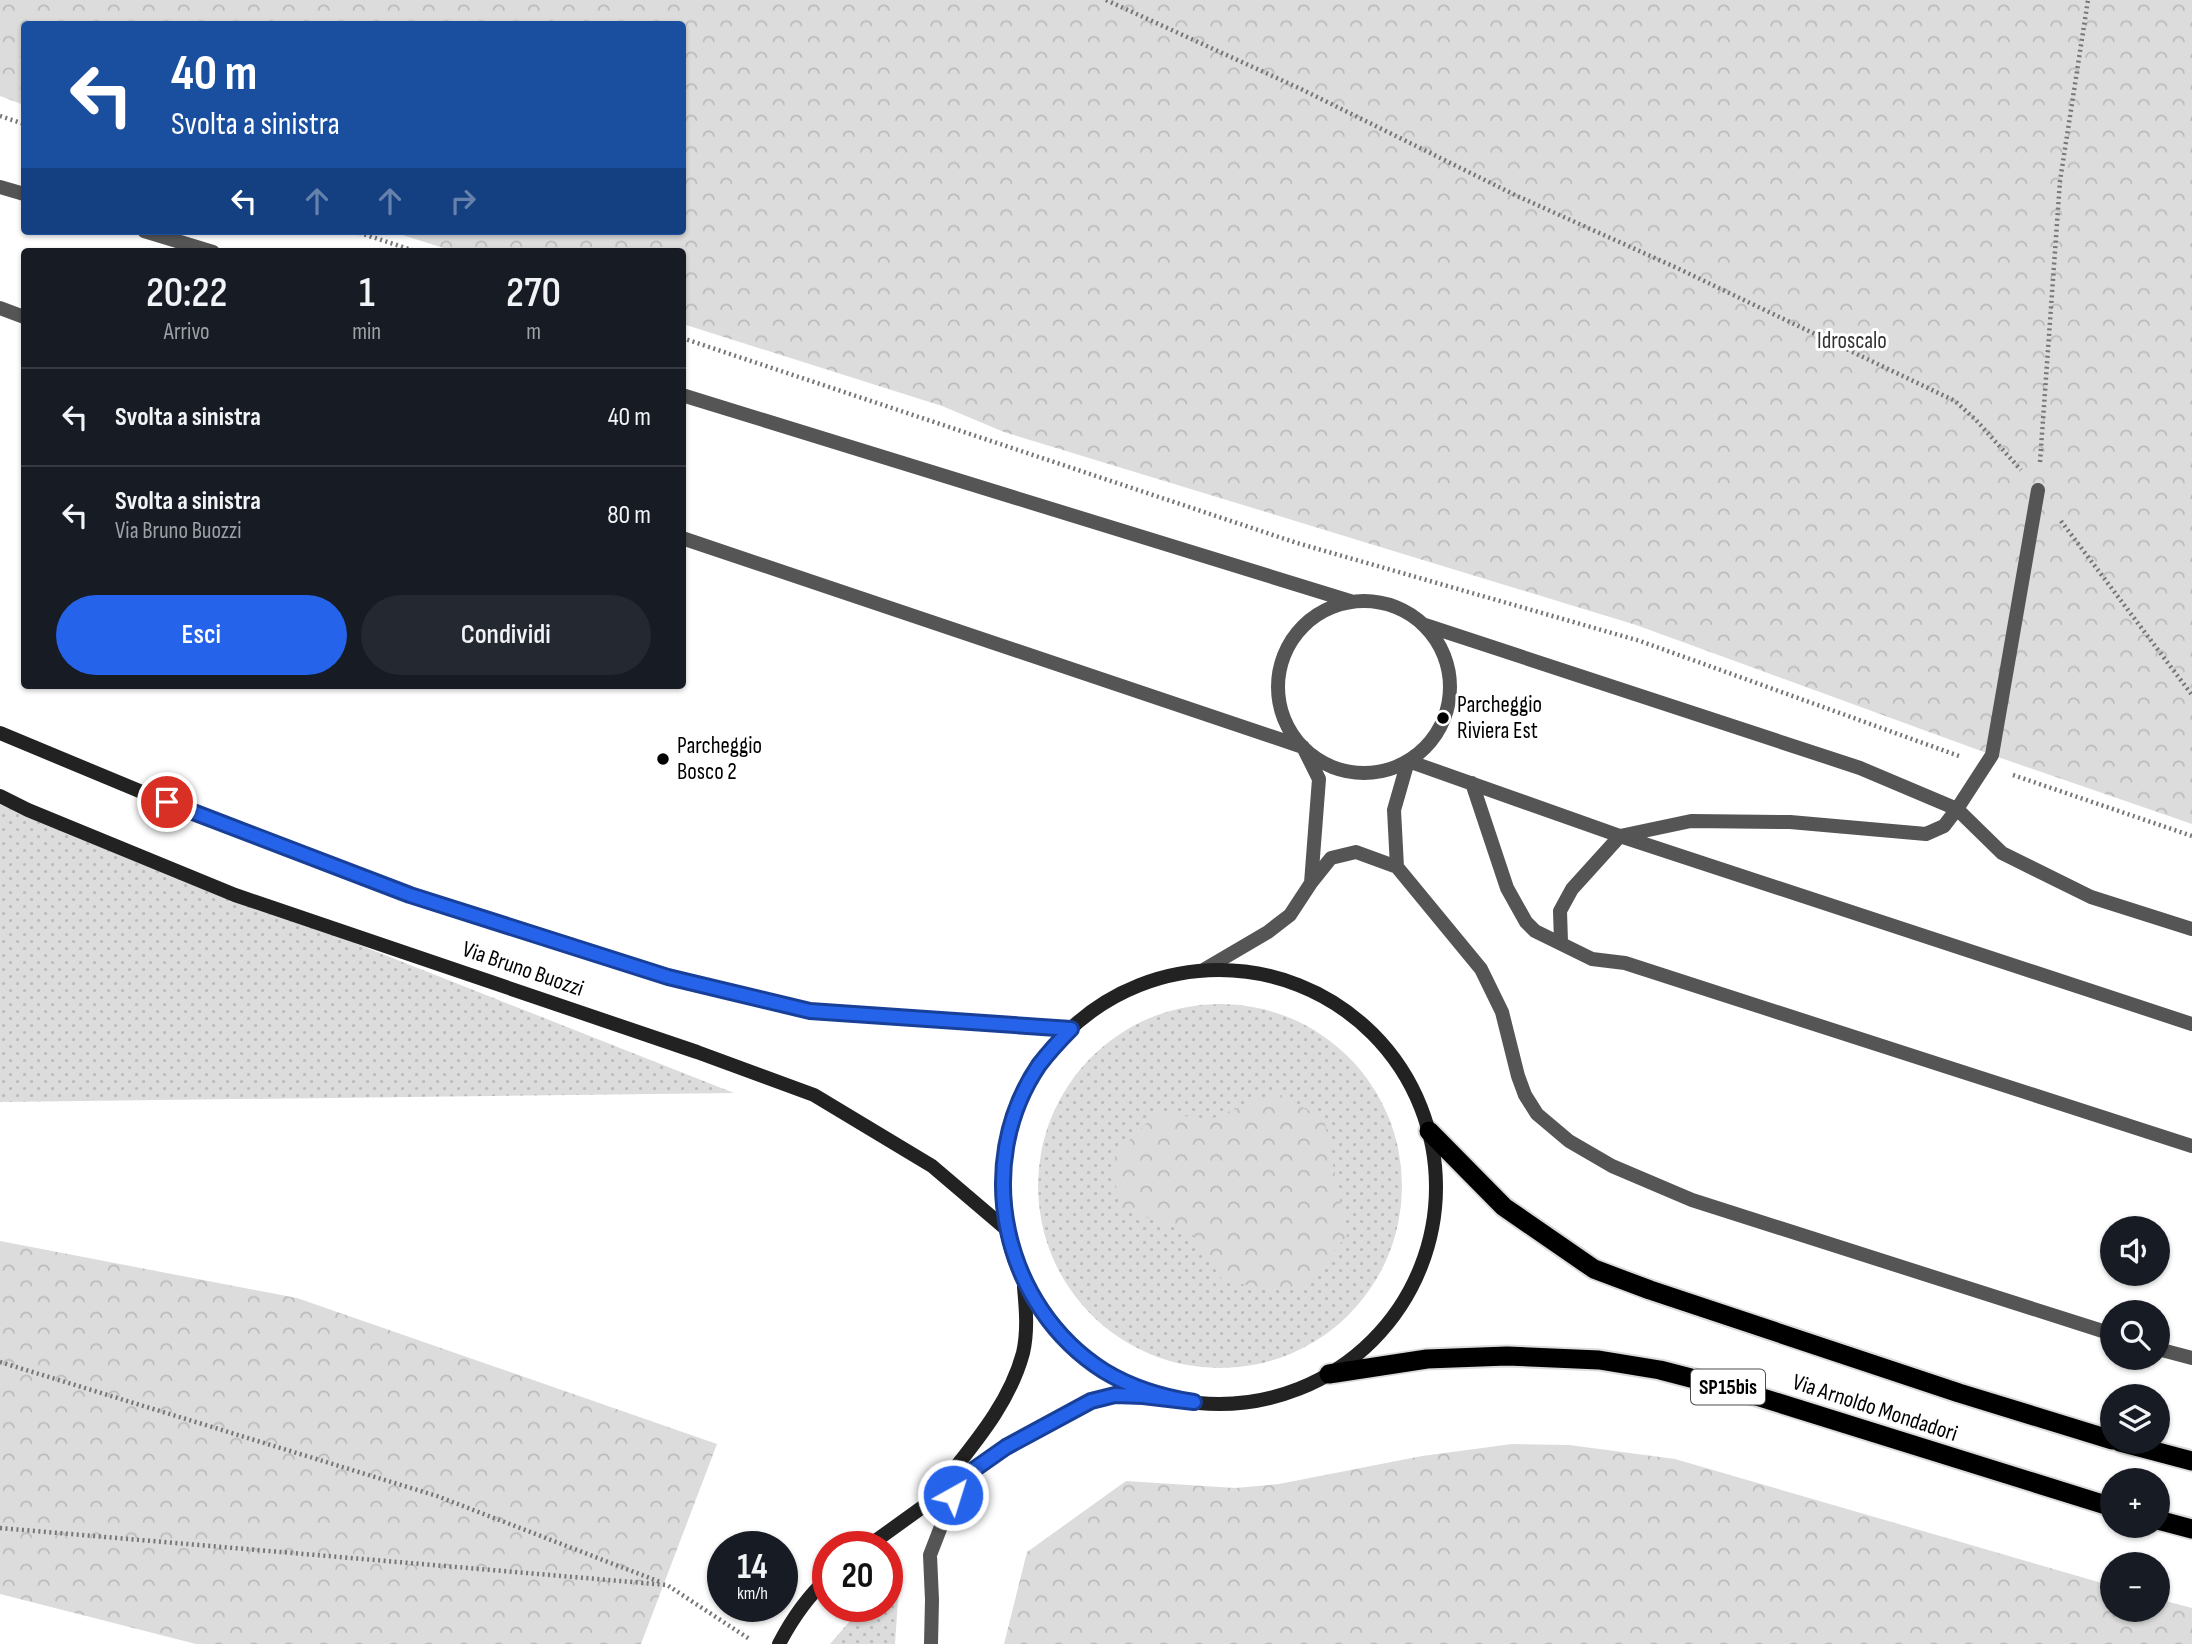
<!DOCTYPE html>
<html lang="it">
<meta charset="utf-8">
<style>
:root{--surface:#171b24;--page:#242831;--text:#f1f3f6;--muted:#9ea1a6;--line:#363941;--accent:#2563eb}
body{margin:0;font-family:"Sofia Sans Condensed",sans-serif;background:var(--page);color:var(--text);height:100vh;display:flex;flex-direction:column;font-size:26px;white-space:nowrap}
*{box-sizing:border-box;margin:0}
p{font-size:23px;color:var(--muted)}
.icon{flex:none;width:38px;height:38px;fill:none;stroke:currentColor;stroke-width:2;stroke-linecap:round;stroke-linejoin:round}
.map{position:relative;flex:1;overflow:hidden}
.drawer{position:absolute;left:21px;top:248px;width:665px;height:441px;display:flex;flex-direction:column;background:var(--surface);border-radius:7px;box-shadow:0 2px 5px #0004}
.drawer>*{flex:none}
.guide{position:absolute;left:21px;top:21px;width:665px;height:214px;border-radius:7px;box-shadow:0 2px 5px #0004;background:#1a4fa0;color:#fff;overflow:hidden}
.tools{position:absolute;left:2100px;top:1216px;display:grid;gap:14px}
.tools a{display:grid;place-items:center;width:70px;height:70px;border-radius:50%;background:var(--surface);box-shadow:0 2px 5px #0004;font-size:35px}
.speed{position:absolute;left:707px;top:1531px;display:flex;gap:14px;font-size:35px;font-weight:700;text-align:center}
.speed>*{display:grid;place-content:center;width:91px;height:91px;border-radius:50%;background:var(--surface);box-shadow:0 2px 5px #0004;line-height:1}
.speed small{font-size:18px;font-weight:400}
.speed .limit{border:10px solid #d22;background:#fff;color:#111}
.pin{position:absolute;display:grid;place-items:center;width:60px;height:60px;color:#fff;margin:-30px;border:4px solid #fff;border-radius:50%;box-shadow:0 2px 7px #0007}
.me{position:absolute;width:77px;margin:-38px;rotate:39deg;stroke-linejoin:round;filter:drop-shadow(0 0 5px #0008)}
.turn{display:flex;align-items:center;gap:24px;height:147px;padding:0 35px;font-size:32px}
.turn .icon{width:91px;height:91px;stroke-width:2.5}
.turn b{display:block;font-size:49px;line-height:60px}
.lanes{display:flex;align-items:center;height:66px;padding:0 35px;background:#0003;justify-content:center;gap:35px;direction:ltr}
.lanes .off{opacity:.35}
.eta{display:flex;justify-content:space-evenly;align-items:center;height:119px;text-align:center}
.eta b{font-size:42px;font-weight:600;line-height:49px}
.button{display:flex;gap:14px;margin-top:auto;padding:14px 35px}
.button a{flex:1;height:80px;border-radius:42px;background:var(--accent);color:#fff;font-size:28px;font-weight:600;line-height:80px;text-align:center}
.button a+a{background:var(--page);color:var(--text)}
ul{padding:0;list-style:none}
li{display:flex;align-items:center;gap:21px;height:98px;padding:0 35px;border-top:2px solid var(--line)}
li div{flex:1}
li b{display:block;font-size:26px}
li em{font-style:normal}
.map>svg:first-child{display:block}
.grass{fill:url(#grass-dots)}
.forest{fill:url(#forest-crowns)}
.lines{fill:none;stroke-linecap:round;stroke-linejoin:round}
.trunk-casing{stroke:#dbdbdb;stroke-width:23}
.path{stroke:#777;stroke-width:4.5;stroke-dasharray:2 3.5;stroke-linecap:butt}
.service{stroke:#555;stroke-width:14}
.pedestrian{stroke:#555;stroke-width:14}
.secondary{stroke:#222;stroke-width:14}
.trunk{stroke:#000;stroke-width:19}
.route-casing{stroke:#184099;stroke-width:18}
.route{stroke:#2563eb;stroke-width:12}
.poi-dot{fill:#000;stroke:#fff;stroke-width:2.5}
.labels{text-anchor:middle;dominant-baseline:central;stroke-width:6;stroke-linejoin:round;paint-order:stroke}
.shield{fill:#fff;stroke:#4c4c4c;stroke-width:2}
.shield-label{font-size:21px;font-weight:bold;fill:#000}
.park-label{font-size:23px;fill:#333;stroke:#fff}
.poi-label{font-size:23px;fill:#000;stroke:#fff;text-anchor:start}
.street-label{font-size:23px;fill:#000;stroke:#fff}
</style>
<div class="map">
<svg width="2192" height="1644" viewBox="0 0 2192 1644">
<defs>
<pattern id="grass-dots" width="8" height="8" patternUnits="userSpaceOnUse" patternTransform="scale(1.75)"><rect width="8" height="8" fill="#dcdcdc"/><path d="M2 2h.1M6 6h.1" fill="none" stroke="#bbb" stroke-width="1.8" stroke-linecap="round"/></pattern>
<pattern id="forest-crowns" width="20" height="18" patternUnits="userSpaceOnUse" patternTransform="scale(1.75)"><rect width="20" height="18" fill="#dcdcdc"/><path d="M2 6a3 3 0 1 1 6 0M12 15a3 3 0 1 1 6 0" fill="none" stroke="#bbb"/></pattern>
</defs>
<rect width="100%" height="100%" fill="#fff"/>
<!-- grass -->
<path class="grass" d="M0,803L734,1093L0,1102Z
M1038 1186a182 182 0 1 1 364 0a182 182 0 1 1-364 0Z
M900,1570L895,1644H830L862,1607L887,1606V1582Z"/>
<!-- forest -->
<path class="forest" d="M0,0H2192V824L1992,755L1636,625L1004,432L942,406L683,324L682,252H456L390,231H682V24H24V105L0,96Z
M1276,1092L1324,1119L1347,1236L1304,1285L1284,1291L1223,1281L1190,1231L1123,1210L1112,1173L1116,1153L1157,1113L1211,1119Z
M0,1241L297,1298L717,1444L641,1644H196L0,1594Z
M1512,1444L1569,1445L1675,1459L2112,1586V1610H2158V1599L2192,1608V1644H1004L1027,1552L1126,1481L1235,1488L1279,1484L1422,1456Z"/>
<g class="lines">
<!-- trunk casing -->
<g class="trunk-casing">
<path id="trunk" d="M1429,1131L1504,1207L1594,1269L1650,1290L1959,1393L2112,1440
M1329,1374L1427,1359L1507,1356L1599,1360L1660,1370L1737,1390L2112,1507
M2120,1442L2192,1461
M2158,1520L2192,1529"/>
</g>
<!-- path -->
<path class="path" d="M1106,0L1301,89L1515,195L1677,268L1955,401L1976,420L2021,470
M0,116L24,124
M354,231L418,252
M682,338L1297,543L1640,641L1959,756
M2040,462L2060,181L2088,0
M2061,521L2192,695
M2013,775L2192,836
M0,1362L437,1496L660,1582
M0,1528L667,1585L751,1640"/>
<!-- service -->
<path class="service" d="M0,187L24,194
M144,231L213,252
M0,308L24,317
M682,395L1350,601
M682,538L1303,747L1319,779L1311,883
M1278 687a86 86 0 1 1 172 0a86 86 0 1 1-172 0Z
M1425,625L1860,768L1957,809L2002,853L2091,897L2192,929
M1472,783L1507,888L1526,922L1535,931L1592,959L1625,963L2192,1146
M1397,867L1394,810L1408,761L1620,836L2192,1024
M1561,942L1560,911L1572,889L1620,836L1691,821L1790,822L1926,834L1944,826L1957,809
M1205,969L1268,932L1290,915L1311,883L1331,858L1356,852L1397,867L1481,969L1502,1012L1518,1076L1525,1095L1537,1114L1569,1141L1612,1166L1692,1200L2112,1334
M2158,1349L2192,1358
M931,1644L932,1600L930,1555L959,1480"/>
<!-- pedestrian -->
<path class="pedestrian" d="M1957,809L1992,755L2038,490"/>
<!-- secondary -->
<path class="secondary" d="M0,733L190,812L410,895L668,977L810,1011L1071,1029
M0,796L28,810L235,895L697,1052L814,1095L932,1166L1006,1229
M1002 1187a217 217 0 1 1 434 0a217 217 0 1 1-434 0Z
M940,1487C972,1446 1009,1405 1023,1353C1028,1331 1026,1309 1024,1287
M867,1547L1006,1447L1091,1401L1115,1395L1147,1396
M779,1644C792,1619 807,1597 828,1578"/>
<!-- trunk -->
<use href="#trunk" class="trunk"/>
</g>
<g class="lines">
<!-- route casing -->
<g class="route-casing">
<path id="route" d="M167,802L410,895L668,977L810,1011L1071,1029C1060,1040 1049,1052 1039,1065C971,1165 1003,1307 1104,1371C1132,1388 1162,1397 1194,1402L1143,1396L1115,1395L1091,1401L1006,1447L959,1480L953,1495"/>
</g>
<!-- route -->
<use href="#route" class="route"/>
</g>
<!-- markers -->
<g class="poi-dot">
<circle cx="1443" cy="718" r="7"/>
<circle cx="663" cy="759" r="7"/>
</g>
<g class="labels">
<!-- shield labels -->
<rect class="shield" x="1691" y="1369.5" width="74" height="35" rx="5"/>
<g class="shield-label">
<text x="1728" y="1387">SP15bis</text>
</g>
<!-- park labels -->
<g class="park-label">
<text x="1852" y="341">Idroscalo</text>
</g>
<!-- poi labels -->
<g class="poi-label">
<text x="1457" y="705">Parcheggio<tspan x="1457" dy="26">Riviera Est</tspan></text>
<text x="677" y="746">Parcheggio<tspan x="677" dy="26">Bosco 2</tspan></text>
</g>
<!-- street labels -->
<g class="street-label">
<text transform="translate(523 969) rotate(19)">Via Bruno Buozzi</text>
<text transform="translate(1875 1408) rotate(18)">Via Arnoldo Mondadori</text>
</g>
</g>
</svg>
<div class="tools">
<a><svg class="icon" aria-label="sound" viewBox="0 0 24 24"><path d="M4 9h4l5-4v14l-5-4H4zM17 9q2 3 0 6"/></svg></a>
<a><svg class="icon" aria-label="search" viewBox="0 0 24 24"><circle cx="10" cy="10" r="6"/><path d="M15 15l6 6"/></svg></a>
<a><svg class="icon" aria-label="layers" viewBox="0 0 24 24"><path d="M12 4l9 5-9 5-9-5zM3 14l9 5 9-5"/></svg></a>
<a>+</a>
<a>−</a>
</div>
<div class="speed"><div>14<small>km/h</small></div><div class="limit">20</div></div>
<div class="pin" style="left:167px;top:802px;background:#d93025"><svg class="icon" aria-label="arrive" viewBox="0 0 24 24"><path d="M6 21V4h12l-3 4 3 4H6"/></svg></div>
<svg class="me" style="left:953px;top:1495px" viewBox="-20 -20 40 40"><circle r="17" fill="#2563eb" stroke="#fff" stroke-width="3"/><path d="M0-11L8 9 0 5-8 9z" fill="#fff"/></svg>
<div class="guide">
<div class="turn"><svg class="icon" aria-label="left" viewBox="0 0 24 24"><path d="M17 20v-9H6M10 6l-5 5 5 5"/></svg><div><b>40 m</b>Svolta a sinistra</div></div>
<div class="lanes"><svg class="icon" aria-label="left" viewBox="0 0 24 24"><path d="M17 20v-9H6M10 6l-5 5 5 5"/></svg><svg class="icon off" aria-label="ahead" viewBox="0 0 24 24"><path d="M12 20V5M6 11l6-6 6 6"/></svg><svg class="icon off" aria-label="ahead" viewBox="0 0 24 24"><path d="M12 20V5M6 11l6-6 6 6"/></svg><svg class="icon off" aria-label="right" viewBox="0 0 24 24"><path d="M7 20v-9h11M14 6l5 5-5 5"/></svg></div>
</div>
<section class="drawer">
<div class="eta">
<div><b>20:22</b><p>Arrivo</p></div>
<div><b>1</b><p>min</p></div>
<div><b>270</b><p>m</p></div>
</div>
<ul>
<li><svg class="icon" aria-label="left" viewBox="0 0 24 24"><path d="M17 20v-9H6M10 6l-5 5 5 5"/></svg><div><b>Svolta a sinistra</b></div><em>40 m</em></li>
<li><svg class="icon" aria-label="left" viewBox="0 0 24 24"><path d="M17 20v-9H6M10 6l-5 5 5 5"/></svg><div><b>Svolta a sinistra</b><p>Via Bruno Buozzi</p></div><em>80 m</em></li>
</ul>
<div class="button"><a>Esci</a><a>Condividi</a></div>
</section>
</div>
